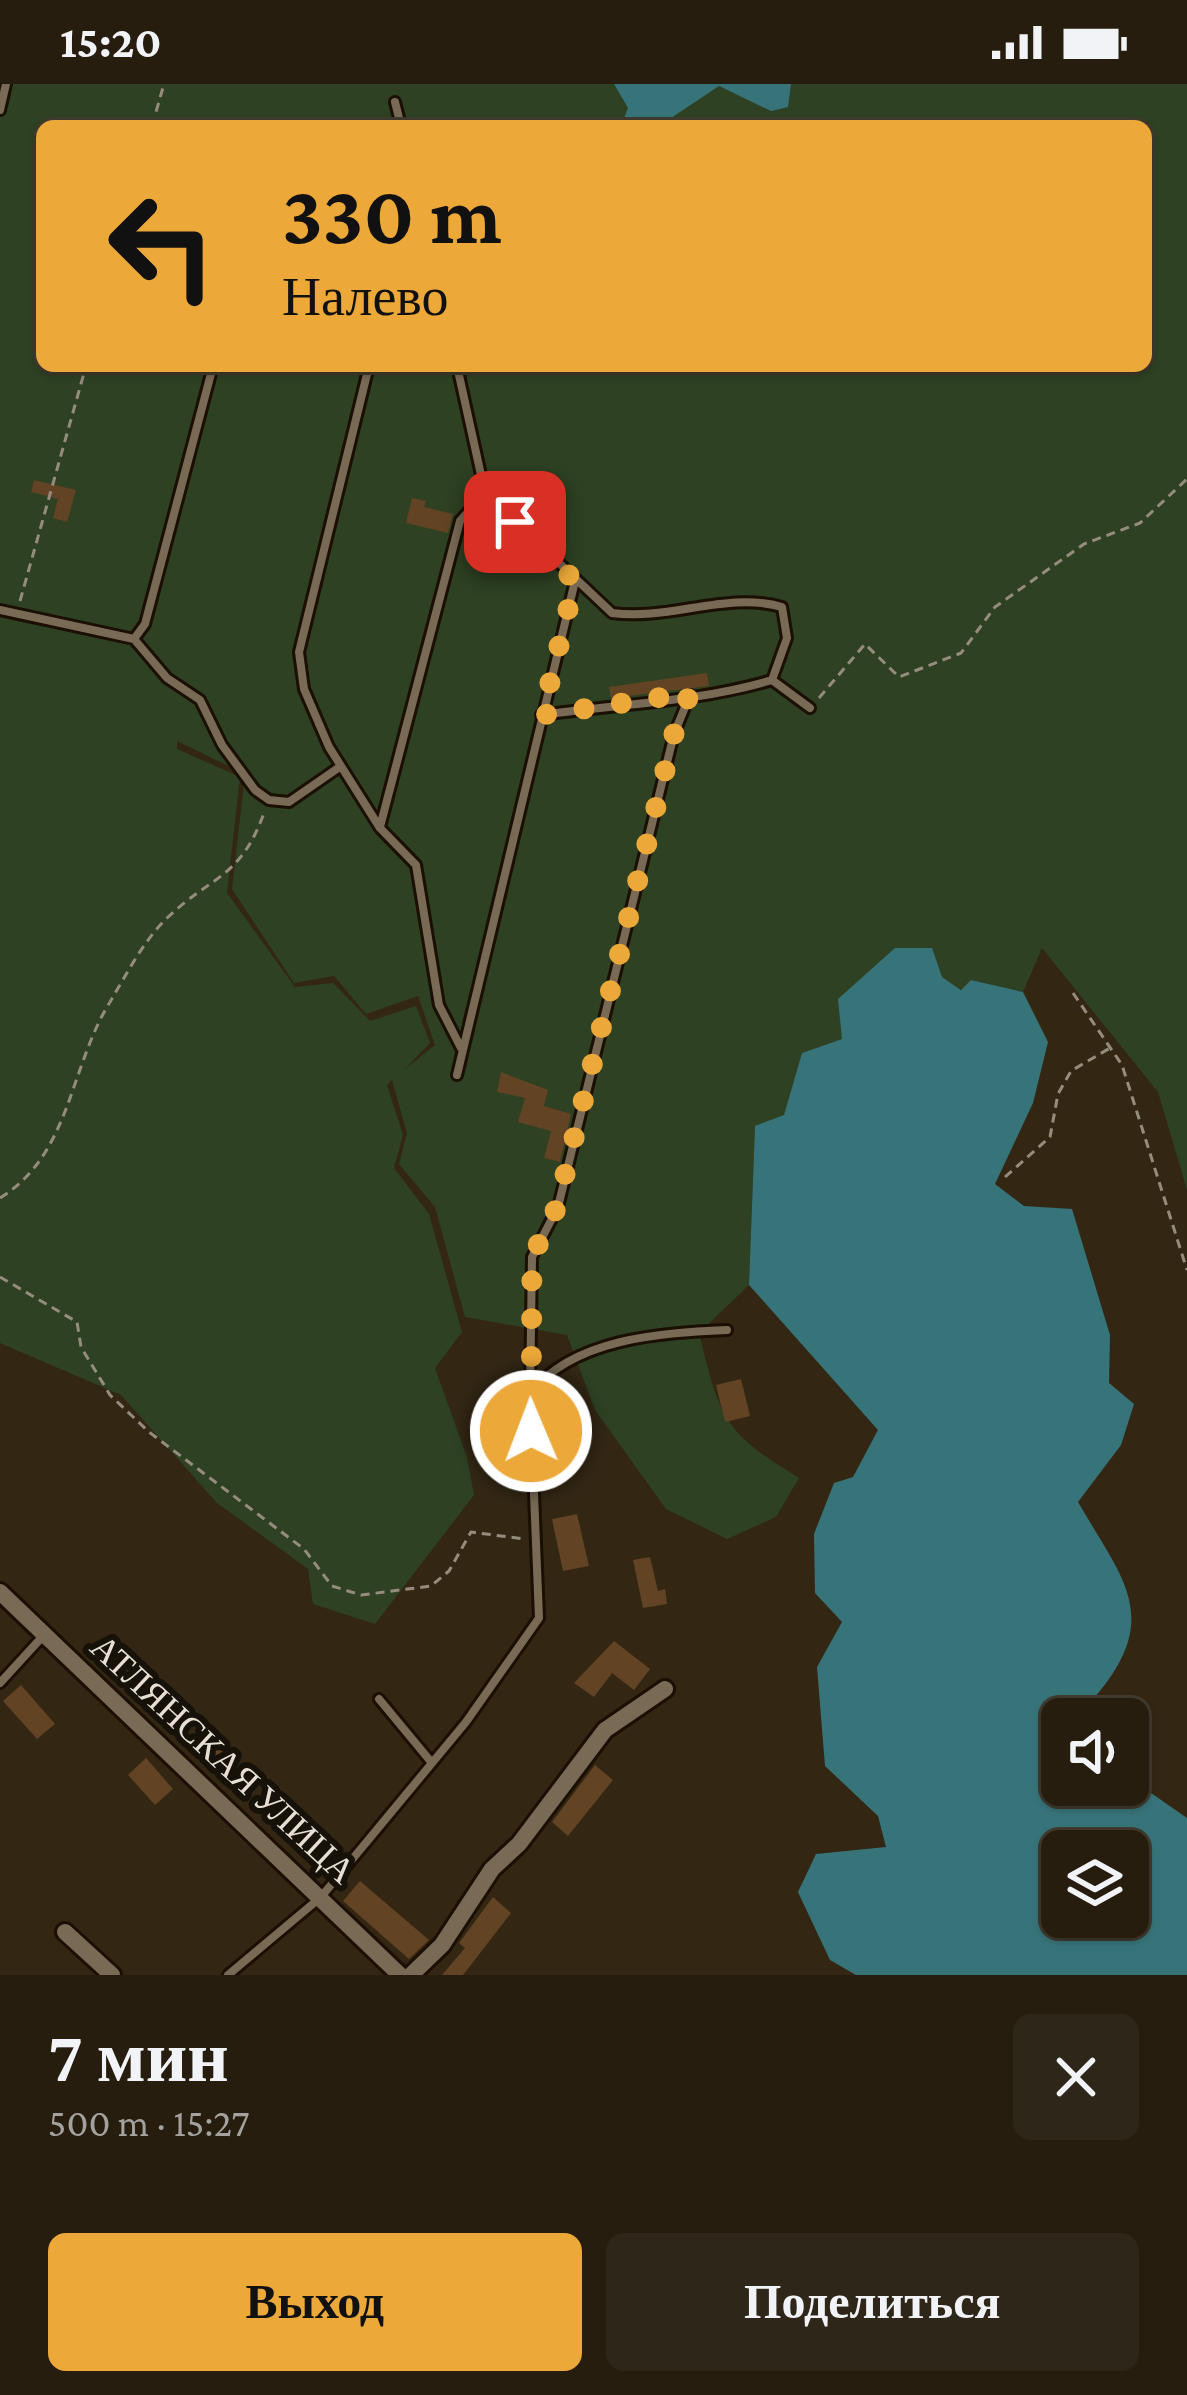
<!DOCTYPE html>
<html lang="ru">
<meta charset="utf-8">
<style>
:root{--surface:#261d0f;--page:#2e2618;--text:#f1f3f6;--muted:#a4a29e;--line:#423b2f;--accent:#eca93a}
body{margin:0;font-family:"Crimson Pro",serif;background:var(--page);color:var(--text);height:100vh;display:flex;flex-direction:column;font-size:45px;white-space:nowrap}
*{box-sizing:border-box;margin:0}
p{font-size:39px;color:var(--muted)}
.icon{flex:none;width:66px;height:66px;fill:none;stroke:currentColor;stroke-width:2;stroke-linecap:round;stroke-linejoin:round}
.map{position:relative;height:1891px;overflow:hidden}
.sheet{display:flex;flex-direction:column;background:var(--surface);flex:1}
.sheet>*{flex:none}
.top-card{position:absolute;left:36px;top:36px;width:1116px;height:252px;border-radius:18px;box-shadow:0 3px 9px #0004,0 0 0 3px var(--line);background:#eca93a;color:#111;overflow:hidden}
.controls{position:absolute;left:1041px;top:1614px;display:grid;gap:24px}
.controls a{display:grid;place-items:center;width:108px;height:108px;border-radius:18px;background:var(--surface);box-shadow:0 3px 9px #0004,0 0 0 3px var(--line);font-size:60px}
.pin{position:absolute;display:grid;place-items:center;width:102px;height:102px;color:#fff;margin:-51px;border-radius:24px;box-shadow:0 6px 18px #0006}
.me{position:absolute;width:132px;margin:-66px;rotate:359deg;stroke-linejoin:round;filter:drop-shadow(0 0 9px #0008)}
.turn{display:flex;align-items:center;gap:42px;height:252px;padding:0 48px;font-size:54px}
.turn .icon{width:156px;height:156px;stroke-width:2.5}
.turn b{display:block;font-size:84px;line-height:102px}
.round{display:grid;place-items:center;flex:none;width:126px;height:126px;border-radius:18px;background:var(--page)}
.summary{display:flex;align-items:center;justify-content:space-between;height:204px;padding:0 48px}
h1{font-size:72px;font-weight:700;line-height:90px}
.cta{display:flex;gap:24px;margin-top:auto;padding:24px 48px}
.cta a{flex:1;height:138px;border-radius:18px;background:var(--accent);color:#111;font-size:48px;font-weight:700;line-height:138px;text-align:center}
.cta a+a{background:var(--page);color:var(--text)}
.status{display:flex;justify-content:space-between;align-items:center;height:84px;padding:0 60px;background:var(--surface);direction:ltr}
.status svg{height:33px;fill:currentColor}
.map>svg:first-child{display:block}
.green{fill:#2e4122;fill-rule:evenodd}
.water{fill:#37747a;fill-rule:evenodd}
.building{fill:#624324}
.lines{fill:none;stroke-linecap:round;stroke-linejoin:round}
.lane-casing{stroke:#1a0f01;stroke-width:14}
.street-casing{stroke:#1a0f01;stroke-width:22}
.path{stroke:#968c7d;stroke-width:3;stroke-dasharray:9 6;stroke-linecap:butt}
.lane{stroke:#786a55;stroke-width:8}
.street{stroke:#786a55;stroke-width:16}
.route{stroke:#eca93a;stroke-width:21;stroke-dasharray:0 37.8}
.labels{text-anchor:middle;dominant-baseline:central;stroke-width:12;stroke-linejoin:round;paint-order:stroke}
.street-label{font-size:36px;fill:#e7dfd3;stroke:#161109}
</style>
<div class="status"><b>15:20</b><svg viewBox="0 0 49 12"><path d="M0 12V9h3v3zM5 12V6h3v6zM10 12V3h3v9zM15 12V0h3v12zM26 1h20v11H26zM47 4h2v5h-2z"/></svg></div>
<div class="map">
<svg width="1187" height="1891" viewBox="0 0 1187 1891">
<rect width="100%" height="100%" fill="#332714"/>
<!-- green -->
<path class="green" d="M0,0H1187V1106L1158,1008L1042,864L1023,908L971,896L962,906L942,893L842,955L802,969L784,1032L755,1043L749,1201L699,1249C720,1334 723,1348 799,1394L776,1433L727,1455L666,1425L595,1326L567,1251L465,1233L435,1123L399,1080L407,1049L392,996L387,1001L403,1051L394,1084L429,1130L462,1248L435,1284L467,1373L474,1411L375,1540L313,1520L308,1485L217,1419L121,1311L0,1259ZM42,42H1146V282H42ZM177,657L245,690L232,805L294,899L334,892L366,930L418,912L435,961L404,986L430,959L416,922L370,937L333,899L295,903L227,809L240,693L177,665Z"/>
<!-- water -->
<path class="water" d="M614,0H791L788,23L771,27L719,2L659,42H621L628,24Z
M895,864H932L942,893L961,906L971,896L1023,908L1048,958L1033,1019L995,1100L1024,1122L1072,1125L1110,1251L1109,1299L1134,1320L1121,1361L1078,1418C1123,1496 1163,1533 1095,1613L1099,1635H1062V1701H1128V1693L1187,1734V1891H856L830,1876L798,1808L816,1770L886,1763L878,1732L825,1682L817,1583L842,1538L815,1509L814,1450L834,1399L853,1393L878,1346L749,1201L755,1042L784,1031L802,969L842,955L838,915ZM1128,1767V1833H1062V1767Z"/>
<!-- building -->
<path class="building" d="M34,396L76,406L67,438L53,434L58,415L31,408Z
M412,414L426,417L424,423L453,430L448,449L406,439Z
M707,589L709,602L611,614L609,603Z
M501,988L548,1006L544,1022L571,1030L560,1078L544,1074L551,1047L518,1038L525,1014L497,1008Z
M741,1295L750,1332L725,1338L716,1301Z
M559,1352L567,1391L547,1396L540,1356Z
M577,1430L589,1482L563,1487L552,1435Z
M650,1473L658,1507L665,1505L667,1520L643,1524L633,1476Z
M614,1557L650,1585L634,1606L612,1589L594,1613L574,1599Z
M21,1601L55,1640L37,1655L3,1617Z
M211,1654L247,1690L232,1704L196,1669Z
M146,1674L173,1705L155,1721L128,1691Z
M595,1681L613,1696L568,1752L552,1738Z
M360,1797L429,1856L409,1875L343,1817Z
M493,1813L511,1829L463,1891H442L465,1864L459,1859Z"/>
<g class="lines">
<!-- lane casing -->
<g class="lane-casing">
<path id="lane" d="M395,18L401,42
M0,26L6,0
M369,282L299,568L304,605L329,663L380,744L416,781L439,921L461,964
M457,282L485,409L612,529C669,537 727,507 782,523L787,554L772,596C699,618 618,620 541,631
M0,526L134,555L145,540L213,282
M134,555L167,594L200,616L222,661L255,706L269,716L289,718L341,682
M772,596L810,624
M380,743L460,437L485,409
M457,991L575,497
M530,1310L532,1173L558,1123L674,650L690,611
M0,1599L43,1552
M379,1615L432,1679
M228,1891L321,1813L466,1638L539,1534L530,1310C573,1254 661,1249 727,1246"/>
</g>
<!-- street casing -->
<g class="street-casing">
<path id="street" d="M0,1508L400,1891
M65,1848L112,1891
M411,1891L442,1861L492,1785L519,1760L605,1646L665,1605"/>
</g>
<!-- path -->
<path class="path" d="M152,42L164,0
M20,517L86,282
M819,614L865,560L899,593L961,569L995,523L1084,460L1140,439L1187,395
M1073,909L1122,981L1187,1186
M1005,1093L1050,1053L1058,1010L1071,987L1110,964
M0,1114C71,1070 69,984 110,918C126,891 144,856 167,834C212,791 240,795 264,729
M0,1193L77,1238L81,1263L110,1311L149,1348L304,1465L332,1502L361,1511L431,1502L449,1487L471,1448L524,1455"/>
<!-- lane -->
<use href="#lane" class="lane"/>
<!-- street -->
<use href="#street" class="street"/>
</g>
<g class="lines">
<!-- route -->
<path class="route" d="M515,438L575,497L542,631L690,609L674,650L557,1123L532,1173L531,1347"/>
</g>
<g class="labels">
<!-- street labels -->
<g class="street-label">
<text transform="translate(223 1675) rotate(43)">АТЛЯНСКАЯ УЛИЦА</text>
</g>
</g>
</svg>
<div class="controls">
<a><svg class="icon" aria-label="sound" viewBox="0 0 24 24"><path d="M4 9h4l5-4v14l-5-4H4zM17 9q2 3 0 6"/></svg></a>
<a><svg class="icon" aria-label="layers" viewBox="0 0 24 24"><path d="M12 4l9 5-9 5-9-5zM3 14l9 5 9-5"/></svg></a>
</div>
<div class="pin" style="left:515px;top:438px;background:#d93025"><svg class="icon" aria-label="arrive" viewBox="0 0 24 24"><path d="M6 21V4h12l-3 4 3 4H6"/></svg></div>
<svg class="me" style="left:531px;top:1347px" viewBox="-20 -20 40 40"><circle r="17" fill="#eca93a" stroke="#fff" stroke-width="3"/><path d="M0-11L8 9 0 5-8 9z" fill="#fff"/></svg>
<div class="top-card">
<div class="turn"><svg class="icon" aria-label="left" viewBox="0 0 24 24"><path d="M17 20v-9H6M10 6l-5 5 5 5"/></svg><div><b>330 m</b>Налево</div></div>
</div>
</div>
<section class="sheet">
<div class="summary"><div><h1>7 мин</h1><p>500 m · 15:27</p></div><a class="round"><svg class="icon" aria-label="close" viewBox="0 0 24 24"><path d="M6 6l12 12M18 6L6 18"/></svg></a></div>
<div class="cta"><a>Выход</a><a>Поделиться</a></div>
</section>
